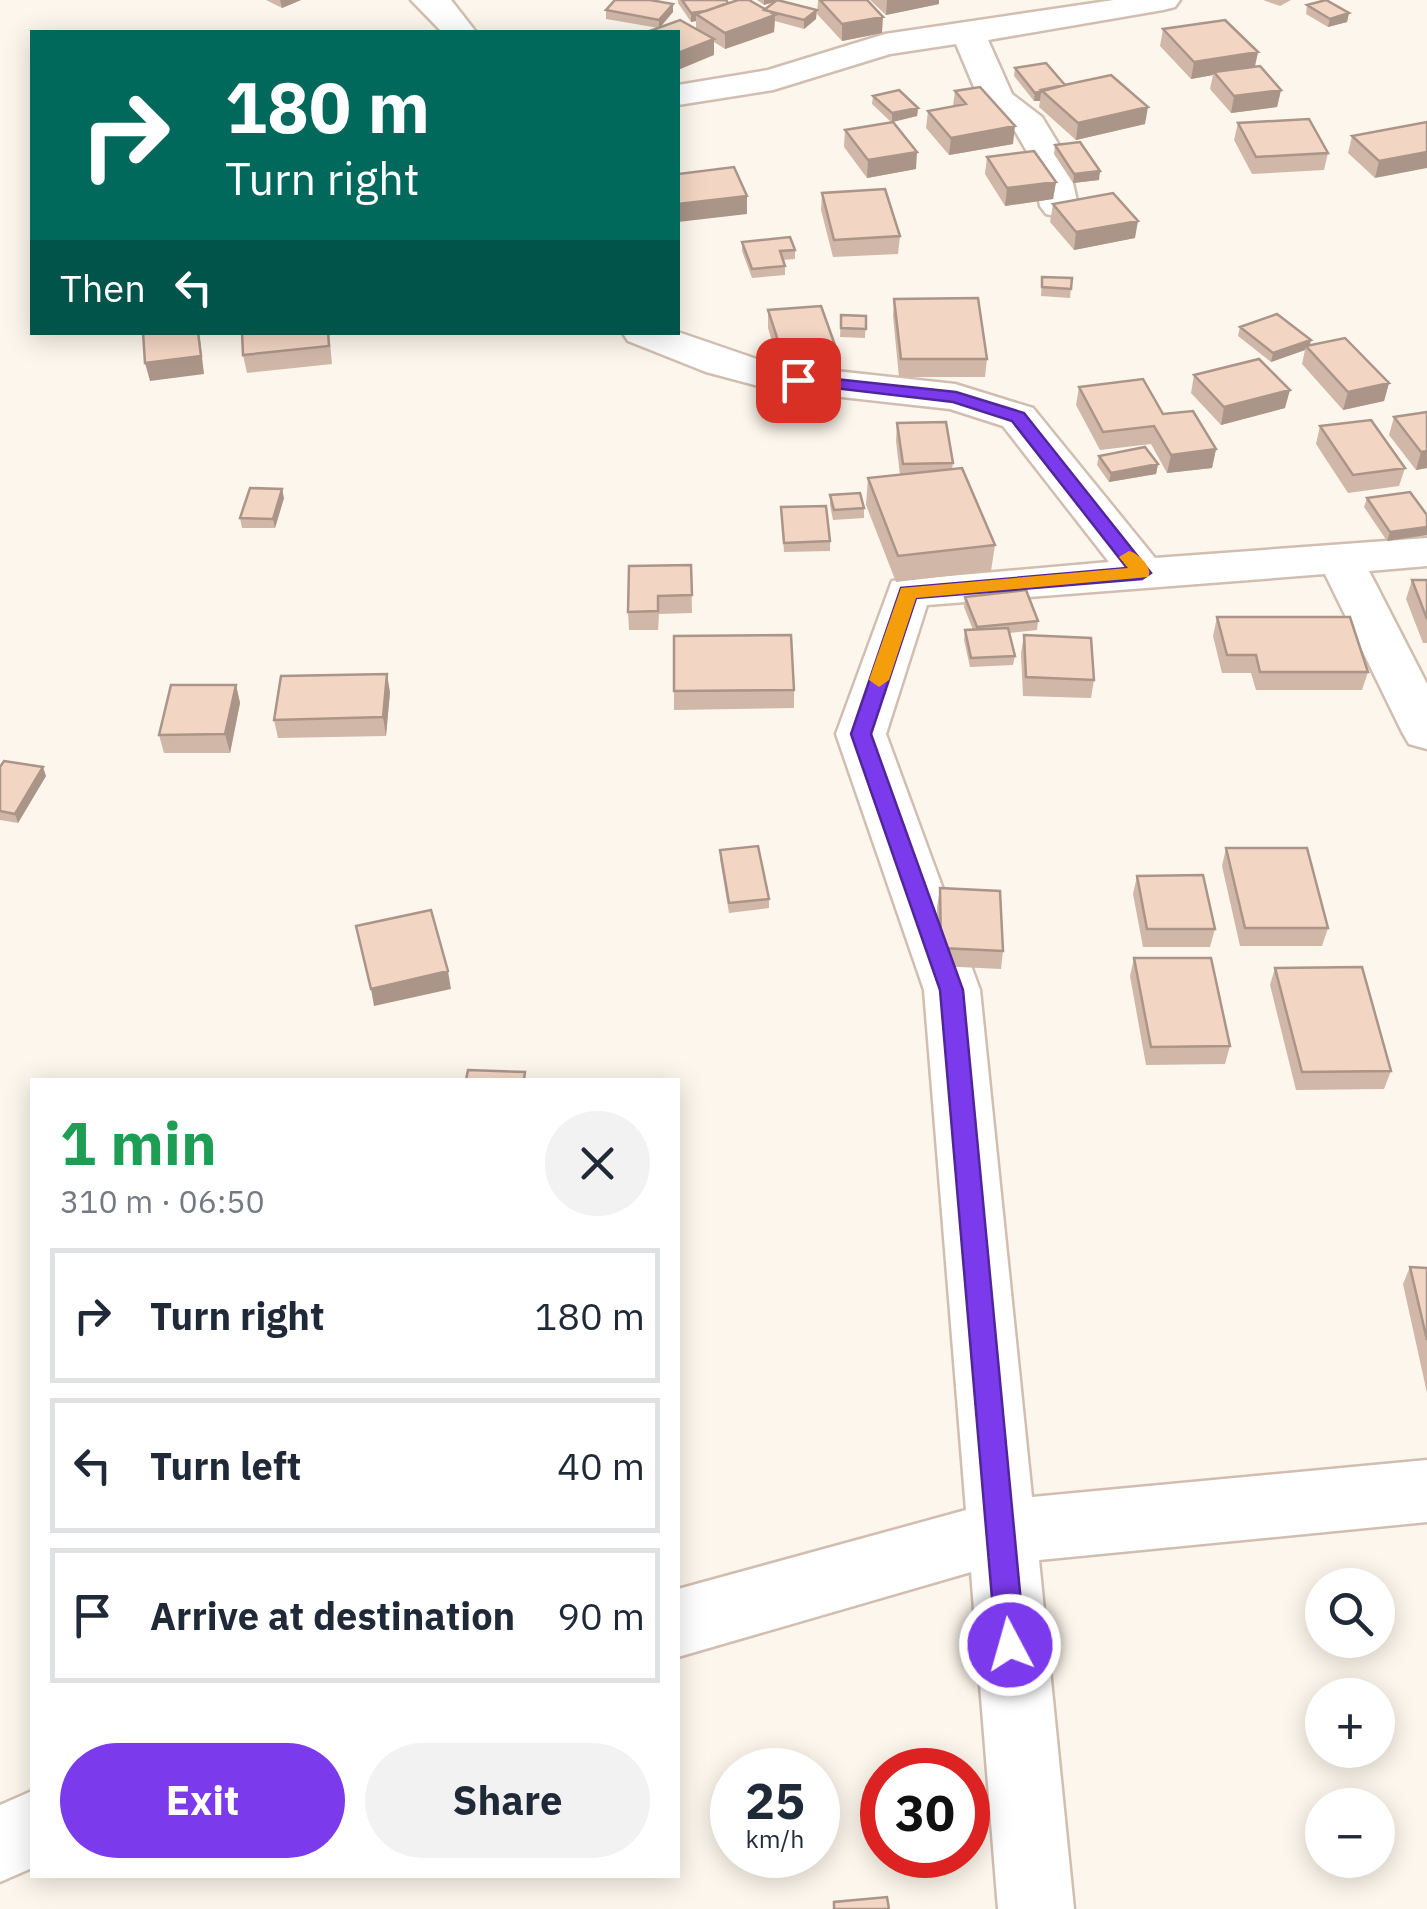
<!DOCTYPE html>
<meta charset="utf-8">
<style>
:root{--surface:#fff;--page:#f2f2f3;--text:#1f2937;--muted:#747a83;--line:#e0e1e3;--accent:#7c3aed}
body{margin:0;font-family:"IBM Plex Sans",sans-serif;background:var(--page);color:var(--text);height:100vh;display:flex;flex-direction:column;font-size:38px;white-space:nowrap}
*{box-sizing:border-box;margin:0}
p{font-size:32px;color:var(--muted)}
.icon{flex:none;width:55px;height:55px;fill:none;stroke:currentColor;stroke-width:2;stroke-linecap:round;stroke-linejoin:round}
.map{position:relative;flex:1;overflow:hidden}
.sheet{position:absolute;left:30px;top:1078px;width:650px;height:800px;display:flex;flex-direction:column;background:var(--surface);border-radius:0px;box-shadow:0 5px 25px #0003}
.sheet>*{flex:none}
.guide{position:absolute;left:30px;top:30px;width:650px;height:305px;border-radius:0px;box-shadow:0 5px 25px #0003;background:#00695c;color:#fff;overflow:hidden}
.tools{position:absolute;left:1305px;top:1568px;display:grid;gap:20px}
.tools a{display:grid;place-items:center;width:90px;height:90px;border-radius:50%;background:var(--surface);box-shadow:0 5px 25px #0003;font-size:50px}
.speed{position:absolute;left:710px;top:1748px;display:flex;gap:20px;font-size:50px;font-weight:700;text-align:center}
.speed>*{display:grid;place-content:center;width:130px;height:130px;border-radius:50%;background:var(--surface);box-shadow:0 5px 25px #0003;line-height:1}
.speed small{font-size:25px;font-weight:400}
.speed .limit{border:15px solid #d22;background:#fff;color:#111}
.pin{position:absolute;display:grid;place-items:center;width:85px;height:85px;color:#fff;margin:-42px;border-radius:20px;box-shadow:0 5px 15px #0006}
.me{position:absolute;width:110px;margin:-55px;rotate:354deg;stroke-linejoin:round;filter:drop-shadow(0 0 8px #0008)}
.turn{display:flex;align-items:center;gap:35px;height:210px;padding:0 30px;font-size:45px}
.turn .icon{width:130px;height:130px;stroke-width:2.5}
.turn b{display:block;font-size:70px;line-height:85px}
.then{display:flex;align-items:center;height:95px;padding:0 30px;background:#0003;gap:20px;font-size:38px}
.round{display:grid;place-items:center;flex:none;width:105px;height:105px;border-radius:52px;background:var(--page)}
.head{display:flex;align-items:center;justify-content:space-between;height:170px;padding:0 30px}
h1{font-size:60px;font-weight:700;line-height:75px;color:#1e9e55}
.cta{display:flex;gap:20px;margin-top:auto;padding:20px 30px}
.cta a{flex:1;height:115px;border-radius:60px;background:var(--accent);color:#fff;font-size:40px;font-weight:700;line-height:115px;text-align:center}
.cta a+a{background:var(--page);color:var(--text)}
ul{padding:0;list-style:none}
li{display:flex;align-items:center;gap:30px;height:135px;margin:0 20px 15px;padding:0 10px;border:5px solid var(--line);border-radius:0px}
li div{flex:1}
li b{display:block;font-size:38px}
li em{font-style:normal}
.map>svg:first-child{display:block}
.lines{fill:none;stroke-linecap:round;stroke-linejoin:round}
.minor-casing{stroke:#d1beb0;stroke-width:5}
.minor{fill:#fff;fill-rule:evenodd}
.wall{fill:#d1b7a8}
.shaded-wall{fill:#aa9588}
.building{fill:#f3d5c3;stroke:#aa9588;stroke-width:2.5}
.route{fill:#7c3aed;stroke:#51269a;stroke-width:2.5}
.slow{fill:#f59e0b}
</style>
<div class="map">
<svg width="1427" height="1909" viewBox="0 0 1427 1909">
<rect width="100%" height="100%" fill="#fdf6ec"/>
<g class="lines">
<!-- minor casing -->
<g class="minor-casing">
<path id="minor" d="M411,0H451L476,32H442Z
M1114,0H1180L1175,7L1163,10L988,40L1012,94L1042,117L1068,160L1078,206L1072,214L1059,217L1046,214L1040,206L1032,160L1015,131L979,99L956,44L890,54L773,90L678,105V85L768,70L885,34Z
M622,332H678L771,364L955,384L1033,408L1155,558L1427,538V566L1369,571L1427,684V749L1409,744L1402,732L1325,574L927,605L886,734L980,990L1032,1497L1427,1460V1522L1039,1560L1074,1909H998L971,1572L678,1657V1589L966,1510L924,990L836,734L892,581L1109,562L1003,426L950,409L770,389L706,372L628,341Z
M32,1791V1868L0,1882V1805Z"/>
</g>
<!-- minor -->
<use href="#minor" class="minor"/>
</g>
<!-- wall -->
<path class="wall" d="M266,0H301L282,8Z
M678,0H726L728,3L765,9L774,2L764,5L757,0H780H778L816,19L804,29L775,21L774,32L725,49L714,42V55L659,28L606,19V10L673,12L660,28L696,29V21L691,22L678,3Z
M818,0H867L882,33L842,41L817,14Z
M870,0H939V4L886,15Z
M1263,0H1291L1280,6Z
M1307,5L1349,13L1347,22L1328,27L1306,14Z
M1163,29L1258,52L1255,67L1281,90L1277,107L1231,113L1210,89L1213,75L1191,79L1160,46Z
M1015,68L1065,85L1145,124L1076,140L1039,107L1040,101H1034L1014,76Z
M955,91L1013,144L949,155L926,128L928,111L953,106Z
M873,96L918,108L917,116L893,122L916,169L867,178L844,147L845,130L891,122L872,104Z
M1427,122L1375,178L1348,153L1352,136Z
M1238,123L1328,153L1324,170L1252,174L1234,140Z
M1055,145L1099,180L1073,183L1054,154Z
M987,157L1056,182L1053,199L1005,206L985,174Z
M822,193L900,236L898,254L833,257L821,210Z
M1053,204L1135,238L1074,250L1050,222Z
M742,242L795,250V259L783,260L785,266V275L752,278L742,251Z
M1042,277L1072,278L1070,298L1041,296Z
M894,299L987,359L985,377H899L893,316Z
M768,310L836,348L835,366L781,371L768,328Z
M841,315L866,316L865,338L840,337Z
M1240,327L1310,345L1389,383L1384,401L1343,410L1302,364L1305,350L1271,362L1238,336Z
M242,332H329L332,364L247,373L243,355Z
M1194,375L1285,408L1221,425L1191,393Z
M1079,387L1163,414L1216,449L1212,468L1167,473L1151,444L1100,450L1076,405Z
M1427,412V468L1416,470L1389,435L1394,417Z
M897,423L953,463L952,469L995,545L991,571L896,582L866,505L868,478L900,475L896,441Z
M1320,426L1405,468L1399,486L1348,493L1316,444Z
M1099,456L1158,464L1156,474L1109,482L1097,465Z
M830,495L864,508V518L833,520L830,505Z
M284,498L275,528H242L240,518Z
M1367,498L1427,515V535L1387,541L1364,507Z
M781,507L830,541V551L784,552Z
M691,565L692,613L659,614L658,630H629L628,612Z
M1412,580H1427V643H1423L1406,599Z
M965,597L1038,621L1037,630L1009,633L1015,656L1013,665L970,667L964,640L965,630H973L964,607Z
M1217,617L1368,672L1362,690H1256L1251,673H1222L1213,636Z
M1024,635L1094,680L1091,698L1023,696L1021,653Z
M674,636L794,690V708L674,710Z
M236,685L240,703L230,753H164L159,735Z
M390,692L386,736L278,738L274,720Z
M0,767L46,776L18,823L0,820Z
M1226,848L1328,928L1322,946H1240L1222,866Z
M720,850L769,899V908L729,913L720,859Z
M1137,876L1215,929L1210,947H1143L1133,894Z
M940,888L1003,951L1001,969L938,966L937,907Z
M1134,958L1230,1046L1225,1064L1146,1065L1130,976Z
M1275,968L1391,1071L1384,1089L1296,1090L1270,985Z
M1410,1267L1427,1268V1393L1403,1284Z"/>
<!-- shaded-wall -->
<path class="shaded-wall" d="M280,0H301L282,8Z
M764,0H780L764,5Z
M887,0H939V4L886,15Z
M673,4V12L659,28V20Z
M731,7L696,14V21L691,22V13Z
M817,10L816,19L804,29V20Z
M1349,13L1347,22L1328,27L1330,19Z
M775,15L774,32L725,49V33Z
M883,17L882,33L842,41V24Z
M714,39V55L678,70V53Z
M1258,52L1254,69L1214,72L1213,75L1191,79L1194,62Z
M1281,90L1277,107L1231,113L1234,96Z
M1041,92L1040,101H1034L1035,93Z
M1148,107L1145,124L1076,140L1078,123Z
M918,108L917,116L892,122V113Z
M1015,126L1013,144L949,155L951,138Z
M917,152L916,169L867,178L868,160Z
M1427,152V168L1375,178L1379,161Z
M1100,171L1099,180L1073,183L1074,174Z
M1056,182L1053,199L1005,206L1007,188Z
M747,196V214L678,222V204Z
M1138,221L1135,238L1074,250L1076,232Z
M199,332L204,374L150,381L145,363Z
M1311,340L1309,349L1306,346L1305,350L1271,362L1273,353Z
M1389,383L1384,401L1343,410L1348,392Z
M1290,390L1285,408L1221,425L1224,407Z
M1216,449L1212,468L1167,473L1171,455Z
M1427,451V468L1416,470L1421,452Z
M1158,464L1156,474L1109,482L1111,473Z
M282,489L284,498L275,528L273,519Z
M1427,527V535L1387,541L1390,532Z
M387,674L390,692L386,736L383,717Z
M236,685L240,703L230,753L225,734Z
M43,767L46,776L18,823L15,814Z
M448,971L451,989L374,1006L371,989Z"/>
<!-- building -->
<path class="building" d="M615,0H650L673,4L659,20L606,10Z
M682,0H726L728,3L706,11L691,13Z
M738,0H749L775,15L725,33L696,14Z
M777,0L817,10L804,20L764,10Z
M820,0H867L883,17L842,24Z
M1326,0L1349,13L1330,19L1307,5Z
M680,20L714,39L678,53V32H647Z
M1225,20L1258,52L1194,62L1163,29Z
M1046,63L1065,85L1035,93L1015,68Z
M1260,66L1281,90L1234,96L1214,72Z
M1111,75L1148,107L1078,123L1041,90Z
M980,87L1015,126L951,138L928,111L966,104L955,91Z
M899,90L918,108L892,113L873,96Z
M1309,119L1328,153L1256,157L1238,123Z
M893,122L917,152L868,160L845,130Z
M1427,122V152L1379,161L1352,136Z
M1080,142L1100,171L1074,174L1055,145Z
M1034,151L1056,182L1007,188L987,157Z
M734,167L747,196L678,204V174Z
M885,189L900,236L834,240L822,193Z
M1113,193L1138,221L1076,232L1053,204Z
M790,237L795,250L780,251L785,266L752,269L742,242Z
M1042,277L1072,278L1071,289L1042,287Z
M978,298L987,359H901L894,299Z
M821,306L836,348L782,353L768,310Z
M1277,314L1311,340L1273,353L1240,327Z
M841,315L866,316V329L841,328Z
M143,332H198L201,356L145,363Z
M242,332H328L329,346L243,355Z
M1345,338L1389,383L1348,392L1306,346Z
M1259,359L1290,390L1224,407L1194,375Z
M1143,379L1163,414L1193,411L1216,449L1171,455L1154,426L1103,432L1079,387Z
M1427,412V451L1421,452L1394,417Z
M1371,420L1405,468L1353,475L1320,426Z
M946,422L953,463L903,464L897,423Z
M1145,447L1158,464L1111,473L1099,456Z
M962,468L995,545L898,556L868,478Z
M250,488L282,489L273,519L240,518Z
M1410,492L1427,515V527L1390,532L1367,498Z
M860,493L864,508L834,510L830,495Z
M826,506L830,541L784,543L781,507Z
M691,565L692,595L658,596V611L628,612L629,566Z
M1412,580H1427V619Z
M1026,590L1038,621L977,627L965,597Z
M1217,617H1350L1368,672H1260L1256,655H1227Z
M1008,628L1015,656L971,658L965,630Z
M791,635L794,690L674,691V636Z
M1024,635L1091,638L1094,680L1026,677Z
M387,674L383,717L274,720L281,676Z
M171,685H236L225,734L159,735Z
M4,761L43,767L15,814L0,811V767Z
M758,846L769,899L729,903L720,850Z
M1226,848H1307L1328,928H1245Z
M1203,875L1215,929H1147L1137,876Z
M940,888L1000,891L1003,951L941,948Z
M431,910L448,971L371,989L356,926Z
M1134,958H1211L1230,1046L1151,1047Z
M1362,967L1391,1071L1302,1072L1275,968Z
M468,1070L525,1072L524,1080H466Z
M1410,1267L1427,1268V1340Z
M887,1897L889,1909H834V1902Z"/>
<!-- route -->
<path class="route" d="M798,375L956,392L1024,413L1151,573L1142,579L916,598L871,734L963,990L1025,1645L1021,1655L1010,1659L1000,1655L996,1645L940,990L851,734L901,588L1127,568L1012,421L953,402L791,383V376Z"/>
<!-- slow -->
<path class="slow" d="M1129,551C1138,553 1154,568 1148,577L916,598L889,680L879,687L869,680L901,588L1128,568L1119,557Z"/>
</svg>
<div class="tools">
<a><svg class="icon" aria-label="search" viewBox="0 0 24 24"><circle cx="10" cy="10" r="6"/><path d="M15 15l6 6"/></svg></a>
<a>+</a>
<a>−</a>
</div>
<div class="speed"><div>25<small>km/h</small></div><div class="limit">30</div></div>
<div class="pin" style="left:798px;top:380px;background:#d93025"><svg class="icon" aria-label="arrive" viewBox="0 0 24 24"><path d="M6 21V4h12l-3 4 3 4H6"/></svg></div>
<svg class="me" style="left:1010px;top:1645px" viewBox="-20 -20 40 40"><circle r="17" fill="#7c3aed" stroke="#fff" stroke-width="3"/><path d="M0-11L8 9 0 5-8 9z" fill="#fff"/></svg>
<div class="guide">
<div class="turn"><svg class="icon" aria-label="right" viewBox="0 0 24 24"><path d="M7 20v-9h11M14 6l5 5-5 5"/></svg><div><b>180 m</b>Turn right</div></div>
<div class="then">Then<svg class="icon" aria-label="left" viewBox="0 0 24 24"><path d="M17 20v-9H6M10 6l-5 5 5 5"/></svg></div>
</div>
<section class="sheet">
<div class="head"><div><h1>1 min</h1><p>310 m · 06:50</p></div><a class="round"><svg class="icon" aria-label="close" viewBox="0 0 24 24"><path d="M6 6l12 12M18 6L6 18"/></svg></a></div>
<ul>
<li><svg class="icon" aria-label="right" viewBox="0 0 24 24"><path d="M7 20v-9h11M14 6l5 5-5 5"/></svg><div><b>Turn right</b></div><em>180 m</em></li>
<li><svg class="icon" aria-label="left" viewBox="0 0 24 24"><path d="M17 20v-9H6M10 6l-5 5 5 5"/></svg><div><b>Turn left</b></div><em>40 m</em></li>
<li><svg class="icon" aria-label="arrive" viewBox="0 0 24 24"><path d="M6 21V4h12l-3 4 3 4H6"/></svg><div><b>Arrive at destination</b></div><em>90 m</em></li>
</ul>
<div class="cta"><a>Exit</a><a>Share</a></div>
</section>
</div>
